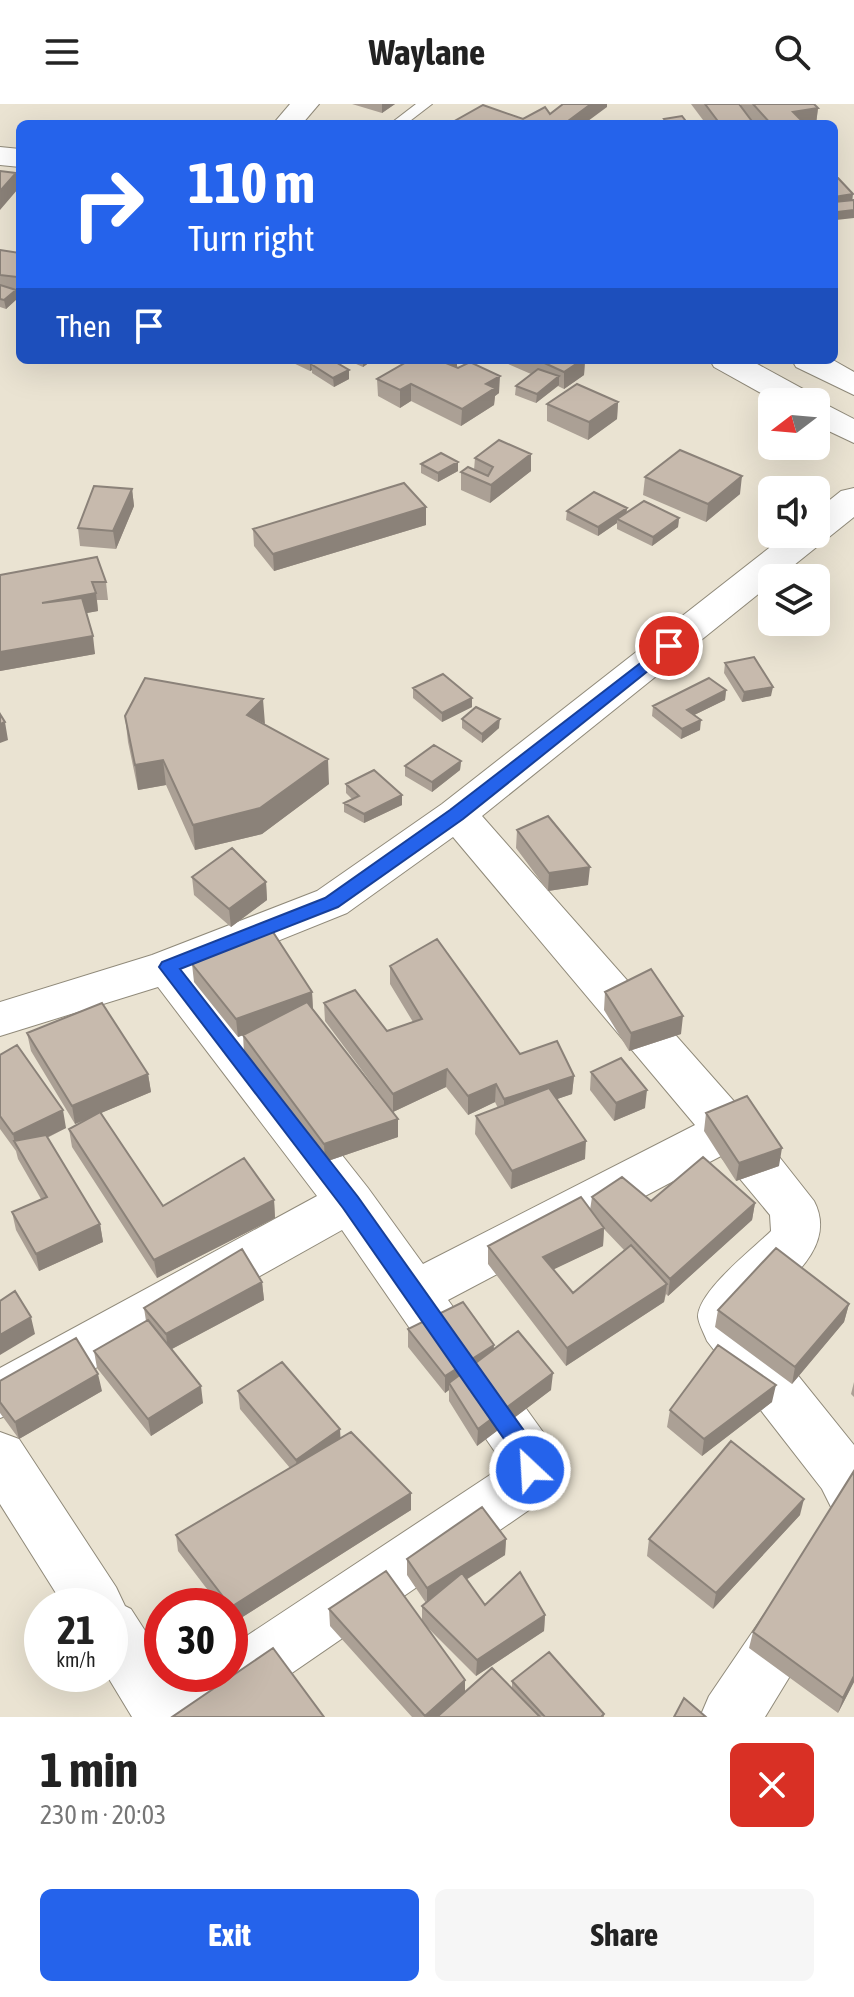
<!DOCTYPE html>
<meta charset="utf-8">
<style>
:root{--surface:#fff;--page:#f6f6f6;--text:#222;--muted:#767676;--accent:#2563eb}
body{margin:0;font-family:"Asap Condensed",sans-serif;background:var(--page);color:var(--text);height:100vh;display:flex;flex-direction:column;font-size:30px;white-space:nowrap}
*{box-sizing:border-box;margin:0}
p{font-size:26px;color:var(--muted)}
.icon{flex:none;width:44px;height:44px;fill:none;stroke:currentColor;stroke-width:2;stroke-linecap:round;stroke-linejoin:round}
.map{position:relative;height:1613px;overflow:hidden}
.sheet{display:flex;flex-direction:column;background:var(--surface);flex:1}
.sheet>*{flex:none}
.top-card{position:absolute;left:16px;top:16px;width:822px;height:244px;border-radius:12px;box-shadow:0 8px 32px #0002;background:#2563eb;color:#fff;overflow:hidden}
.needle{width:52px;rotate:254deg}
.controls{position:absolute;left:758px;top:284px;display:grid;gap:16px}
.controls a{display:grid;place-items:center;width:72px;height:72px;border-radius:12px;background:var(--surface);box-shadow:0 8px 32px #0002;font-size:40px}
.speed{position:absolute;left:24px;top:1484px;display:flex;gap:16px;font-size:40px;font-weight:700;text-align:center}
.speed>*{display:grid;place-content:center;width:104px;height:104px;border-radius:50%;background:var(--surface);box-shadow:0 8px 32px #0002;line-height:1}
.speed small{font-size:20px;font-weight:400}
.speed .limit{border:12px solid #d22;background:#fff;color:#111}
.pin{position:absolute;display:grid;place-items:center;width:68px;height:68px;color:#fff;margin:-34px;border:4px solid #fff;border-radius:50%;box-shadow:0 2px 8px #0007}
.me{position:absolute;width:88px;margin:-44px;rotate:335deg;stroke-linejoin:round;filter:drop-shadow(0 0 6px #0008)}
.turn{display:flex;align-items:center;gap:28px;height:168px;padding:0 40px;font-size:36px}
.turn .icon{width:104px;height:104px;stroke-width:2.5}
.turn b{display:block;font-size:56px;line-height:68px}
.then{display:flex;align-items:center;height:76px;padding:0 40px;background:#0003;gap:16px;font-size:30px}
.round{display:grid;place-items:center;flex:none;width:84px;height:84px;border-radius:12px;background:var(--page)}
.headline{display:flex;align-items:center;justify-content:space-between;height:136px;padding:0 40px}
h1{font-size:48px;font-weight:700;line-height:60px}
.button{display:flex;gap:16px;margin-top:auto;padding:16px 40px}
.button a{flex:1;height:92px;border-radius:12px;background:var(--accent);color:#fff;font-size:32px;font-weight:700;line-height:92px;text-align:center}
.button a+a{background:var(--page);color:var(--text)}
header{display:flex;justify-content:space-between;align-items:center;height:104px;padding:0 40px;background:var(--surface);font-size:36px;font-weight:700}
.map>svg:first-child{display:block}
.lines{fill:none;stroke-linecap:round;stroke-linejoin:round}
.service-casing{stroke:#908a7a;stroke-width:2}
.minor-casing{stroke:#908a7a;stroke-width:2}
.tertiary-casing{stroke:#908a7a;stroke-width:2}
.trunk-casing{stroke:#908a7a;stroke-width:2}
.service{fill:#fff;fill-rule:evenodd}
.minor{fill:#fff;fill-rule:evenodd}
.tertiary{fill:#fff;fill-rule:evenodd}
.trunk{fill:#fff;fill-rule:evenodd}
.wall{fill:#aba095;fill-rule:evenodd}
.shaded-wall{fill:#8b8279}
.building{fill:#c7baad;stroke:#8b8279;stroke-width:2}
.route{fill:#2563eb;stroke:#184099;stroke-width:2}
</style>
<header><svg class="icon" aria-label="menu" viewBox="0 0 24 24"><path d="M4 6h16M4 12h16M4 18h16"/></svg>Waylane<svg class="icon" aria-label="search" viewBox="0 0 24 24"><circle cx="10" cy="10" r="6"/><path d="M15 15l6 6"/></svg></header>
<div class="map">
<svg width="854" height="1613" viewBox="0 0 854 1613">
<rect width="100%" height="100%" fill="#eae3d2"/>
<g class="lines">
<!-- service casing -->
<g class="service-casing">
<path id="service" d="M416,0H432L406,20H390Z"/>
</g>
<!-- minor casing -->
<g class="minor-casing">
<path id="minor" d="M854,384V413L778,474H772V479L482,712L747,1012L814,1097C839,1145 782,1181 751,1213L854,1341V1416L834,1409L822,1385L707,1237C704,1229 699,1221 698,1213C698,1187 753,1145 771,1127L770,1111L721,1052L448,1196L548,1335C560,1359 556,1371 545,1395L228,1613H132L106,1570H110V1502H64L0,1400V1328L19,1335L116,1483L125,1502L131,1505L162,1553V1570H173L178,1578L190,1570H230V1543L502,1363V1358L342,1126L19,1307L0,1314V1264L317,1092L158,883L0,932V898L152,851L317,787L442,700L787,430H816V407L841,387ZM453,733L695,1021L423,1160L368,1084L198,869L347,809Z
M800,1481L821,1489L829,1508L765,1613H700L709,1592L779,1489Z"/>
</g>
<!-- tertiary casing -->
<g class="tertiary-casing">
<path id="tertiary" d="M290,0H319L302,20H273Z"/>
</g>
<!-- trunk casing -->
<g class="trunk-casing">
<path id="trunk" d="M0,43L20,45V63L0,61Z
M710,256H750L814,291L819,297L854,315V339L816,321V298H777L714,263Z
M792,256H833L854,268V291L796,263Z"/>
</g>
<!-- service -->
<use href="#service" class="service"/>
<!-- minor -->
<use href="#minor" class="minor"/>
<!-- tertiary -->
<use href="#tertiary" class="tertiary"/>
<!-- trunk -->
<use href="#trunk" class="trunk"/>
</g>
<!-- wall -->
<path class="wall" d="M352,0H395L382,9Z
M691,0H739L741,3V0H814L818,4L816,20H706Z
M834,75L853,90L836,116L834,114Z
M0,146L20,149L19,190H17L18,194L6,205L0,203Z
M287,256H332L349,275L334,283L312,269V266L310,267Z
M347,256H373L363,263Z
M499,256H585L584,271L564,285L558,282L536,299L515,291L516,282L531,270Z
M457,264L499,289L495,292L494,301L461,322L411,297L400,304L378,292L377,275Z
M618,298L617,315L588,336L547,317V300Z
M475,354L531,367L490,399L461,386V368L474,366Z
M421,360L458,367L438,378L421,369Z
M645,373L740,390L706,418L643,391Z
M132,385L134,402L116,445L80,442L78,424Z
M627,404L626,409L679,414L678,423L652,442L617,425V419L598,432L566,416L567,407Z
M426,421L274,467L254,442L253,425Z
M0,471L106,478L108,496H97L98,507L86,509L95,550L0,567Z
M725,559L771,592L742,598L724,569Z
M413,584L472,603L442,618L413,594Z
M726,586L725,596L694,611L700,626L681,635L652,612L653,602Z
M125,612L264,621L329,680L262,730L195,746L166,681L138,686L128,638Z
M462,615L499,624L482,639L462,624Z
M461,657L460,666L432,688L405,672V662Z
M346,680L402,701L364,719L344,708V699L352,695L346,689Z
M517,726L588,781L548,787L516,744Z
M192,773L266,778L267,796L231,823L194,791Z
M192,860L312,888L313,905L398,1015V1033L325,1058L244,949L243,931L238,933L194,878Z
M390,862L520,950L574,972L572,990L557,995L585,1055L511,1085L475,1030L476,1012L498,1004L495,998L468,1011L446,983L393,1008L325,917L324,899L387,927L413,918L390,880Z
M605,888L681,930L629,947L604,906Z
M27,929L148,970L151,988L101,1009L163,1102L274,1096L275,1114L157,1174L72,1043L69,1025L85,1016L75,1020L31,947Z
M0,951L66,1024L47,1034L100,1120L103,1138L39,1167L16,1126L12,1108L41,1095L18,1055L16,1047L0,1025Z
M591,968L645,1004L614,1017L590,986Z
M706,1009L779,1062L736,1077L704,1027Z
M592,1093L651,1097L755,1099L752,1116L668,1192L666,1190L664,1198L566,1262L488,1160V1142L590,1106ZM604,1125L624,1146L573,1189L553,1165L603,1142Z
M262,1178L264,1196L172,1245L203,1299L151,1332L97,1264L94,1247L146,1217L144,1204Z
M849,1200L844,1218L792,1280L715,1223L718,1206Z
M408,1225L494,1245L551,1286L477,1342L449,1297V1286L445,1289L408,1243Z
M0,1277L102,1287L19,1335L0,1309Z
M854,1278V1293L851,1290Z
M238,1287L341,1334L411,1389V1406L233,1519L230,1515V1502H220L178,1447L176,1431L290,1364L240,1305Z
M772,1298L702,1352L667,1323L670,1306Z
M854,1367V1578L838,1609L749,1544L753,1528Z
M800,1411L713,1505L647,1452L649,1435Z
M506,1435L505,1451L466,1476L485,1501L545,1511L544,1527L476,1572L425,1521L465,1576V1588L512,1584V1577L604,1610V1613H412L330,1522L329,1505L422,1517V1502L426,1499L407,1471V1455Z"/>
<!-- shaded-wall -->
<path class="shaded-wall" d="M382,0H395L382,9Z
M591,0H607V3L584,20H564Z
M818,4L816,20H792L793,8Z
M16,69L18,85L0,106V87Z
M853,90L852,99L834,101V93Z
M854,106V114L836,116L837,108Z
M20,169V189L19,190L17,173Z
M16,186L18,194L6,205L4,196Z
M314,256H324L311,260L312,266L310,267V258Z
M363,256H373L363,263Z
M451,256H457V269L446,259Z
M578,256H585L584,271L564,285V268Z
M349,266V275L334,283L333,274Z
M500,272L499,289L495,292L494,301L461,322L462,305L486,280Z
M559,272V281L536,299L537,290Z
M411,280V297L400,304V286Z
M618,298L617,315L588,336L589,318Z
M531,350V367L490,399L491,381Z
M458,358V367L438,378V369Z
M742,372L740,390L706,418L708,400Z
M132,385L134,402L116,445L113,427Z
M426,403V421L274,467L273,450Z
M627,404L626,413L617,415V419L598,432V423Z
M679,414L678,423L652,442L653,433Z
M96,489L98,507L44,517L42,499Z
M93,532L95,550L0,567V548Z
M773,583L771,592L742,598L744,588Z
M726,586L725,596L686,615L687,606Z
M472,594V603L442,618V609Z
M263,595L265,620L247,611Z
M500,615L499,624L482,639V630Z
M701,616L700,626L681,635L682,625Z
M5,618L8,636L0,639V620Z
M328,655L329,680L262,730L195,746L193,721Z
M163,656L166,681L138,686L135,661Z
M461,657L460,666L432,688V678Z
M402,691V701L364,719V710Z
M590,763L588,781L548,787L549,769Z
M266,778L267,796L231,823L229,805Z
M312,888L313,907L238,933L236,915Z
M683,912L681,930L629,947L631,929Z
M447,965L446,983L393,1008V990Z
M148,970L151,988L75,1020L72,1002Z
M574,972L572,990L504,1013V995Z
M496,980L495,998L468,1011V992Z
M647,986L645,1004L614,1017L616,999Z
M63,1006L66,1024L19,1047L15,1040L13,1030Z
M398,1015V1033L325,1058L324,1040Z
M586,1037L585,1055L511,1085L512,1067Z
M782,1044L779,1062L736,1077L739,1059Z
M274,1096L275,1114L157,1174L154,1156Z
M755,1099L752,1116L668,1192L670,1175Z
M100,1120L103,1138L39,1167L36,1150Z
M604,1124L603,1142L542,1171L543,1153Z
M262,1178L264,1196L168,1247L166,1230Z
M667,1180L664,1198L566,1262L567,1244Z
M849,1200L844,1218L792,1280L795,1263Z
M31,1213L35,1230L0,1251V1231Z
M494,1241L493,1259L449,1279V1286L445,1289V1272Z
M553,1269L551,1286L477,1342L478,1325Z
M98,1270L102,1287L19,1335L15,1318Z
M776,1281L772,1298L702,1352L704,1335Z
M201,1282L203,1299L151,1332L148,1315Z
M340,1325L341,1342L298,1373L296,1356Z
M411,1389V1406L233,1519L231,1503Z
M804,1395L800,1411L713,1505L716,1489Z
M506,1435L505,1451L427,1500V1484Z
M545,1511L544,1527L476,1572L477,1556Z
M854,1572V1578L838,1609L843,1594Z
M465,1576V1592L441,1613H425Z"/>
<!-- building -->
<path class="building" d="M563,0H591L564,20H454L451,19L483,1L523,15L545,3L550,10Z
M705,0H739L754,20H743L741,17L720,20Z
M753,0H814L818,4L793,8L805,20H771Z
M682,12L688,20H668L664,15Z
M0,67L16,69L0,87Z
M838,74L853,90L834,93V75Z
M854,96V106L837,108L834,104V98Z
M0,146L20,149V169L17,173L0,171Z
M0,181L16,186L4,196L0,195Z
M320,256H332L349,266L333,274L311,260Z
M410,256H451L446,259L458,264L470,258L500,272L486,280L495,284L462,305L411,280L400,286L377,275Z
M538,256H582L564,268Z
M538,265L559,272L537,290L516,282Z
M577,280L618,298L589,318L547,300Z
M499,336L531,350L491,381L461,368L468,363L488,372L493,363L475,354Z
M680,346L742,372L708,400L645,373Z
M441,349L458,358L438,369L421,360Z
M404,379L426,403L273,450L253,425Z
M94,382L132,385L113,427L78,424Z
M594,388L627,404L598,423L567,407Z
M644,397L679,414L653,433L617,415Z
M97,453L106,478H92L96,489L42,499L82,494L93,532L0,548V471Z
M754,553L773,583L744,588L725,559Z
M443,570L472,594L442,609L413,584Z
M145,574L263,595L247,611L328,655L260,704L193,721L163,656L135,661L125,612Z
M709,574L726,586L687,606L701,616L682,625L653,602Z
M476,603L500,615L482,630L462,615Z
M0,610L5,618L0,620Z
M434,641L461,657L432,678L405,662Z
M374,666L402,691L364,710L344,699L359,692L346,680Z
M548,712L590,763L549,769L517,726Z
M232,744L266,778L229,805L192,773Z
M271,825L312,888L236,915L192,860Z
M437,835L520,950L557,937L574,972L504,995L496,980L468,992L447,965L393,990L324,899L355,886L387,927L422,915L390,862Z
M651,865L683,912L631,929L605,888Z
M307,898L398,1015L324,1040L243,931Z
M102,899L148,970L72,1002L27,929Z
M17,941L63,1006L13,1030L0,1012V951Z
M621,954L647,986L616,999L591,968Z
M549,984L586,1037L512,1067L476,1012Z
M747,992L782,1044L739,1059L706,1009Z
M100,1008L163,1102L244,1054L274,1096L154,1156L69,1025Z
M46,1031L100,1120L36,1150L12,1108L47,1093L14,1037Z
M703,1053L755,1099L670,1175L592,1093L622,1073L651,1097Z
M581,1093L604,1124L543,1153L573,1189L631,1141L667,1180L567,1244L488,1142Z
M776,1144L849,1200L795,1263L718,1206Z
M242,1145L262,1178L166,1230L144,1204Z
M15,1187L31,1213L0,1231V1197Z
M463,1198L494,1241L445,1272L408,1225Z
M148,1216L201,1282L148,1315L94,1247Z
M518,1227L553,1269L478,1325L449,1279Z
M76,1234L98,1270L15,1318L0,1298V1277Z
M718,1241L776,1281L704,1335L670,1306Z
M282,1258L340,1325L296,1356L238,1287Z
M351,1328L411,1389L231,1503L176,1431Z
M731,1337L804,1395L716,1489L649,1435Z
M854,1367V1572L843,1594L753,1528Z
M482,1403L506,1435L427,1484L407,1455Z
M386,1467L465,1576L425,1612L329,1505Z
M520,1468L545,1511L477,1556L422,1502L462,1469L485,1501Z
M273,1544L324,1613H172Z
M549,1548L604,1610L601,1613H545L512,1577Z
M492,1564L540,1613H437Z
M684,1594L706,1613H674Z"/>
<!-- route -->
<path class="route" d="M669,537L677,542L674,546L463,715L338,803L180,865L358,1093L537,1345L542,1366L538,1373L530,1376L522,1373L518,1355L343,1104L159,863L162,858L325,794L450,706Z"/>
</svg>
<div class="controls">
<a><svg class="needle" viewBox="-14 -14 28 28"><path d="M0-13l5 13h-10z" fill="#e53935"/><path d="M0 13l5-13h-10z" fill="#767676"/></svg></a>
<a><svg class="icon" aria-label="sound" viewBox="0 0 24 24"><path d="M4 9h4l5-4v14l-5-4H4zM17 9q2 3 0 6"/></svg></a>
<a><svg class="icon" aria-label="layers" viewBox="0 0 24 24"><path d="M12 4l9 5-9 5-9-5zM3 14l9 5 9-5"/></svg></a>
</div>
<div class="speed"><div>21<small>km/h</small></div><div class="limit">30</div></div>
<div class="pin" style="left:669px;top:542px;background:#d93025"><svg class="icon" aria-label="arrive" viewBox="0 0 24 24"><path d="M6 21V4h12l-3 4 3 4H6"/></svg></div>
<svg class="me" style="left:530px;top:1366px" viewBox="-20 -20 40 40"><circle r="17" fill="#2563eb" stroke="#fff" stroke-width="3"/><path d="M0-11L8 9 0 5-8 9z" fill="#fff"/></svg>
<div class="top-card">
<div class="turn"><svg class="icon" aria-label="right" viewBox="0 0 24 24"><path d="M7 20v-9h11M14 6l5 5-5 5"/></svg><div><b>110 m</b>Turn right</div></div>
<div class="then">Then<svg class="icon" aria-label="arrive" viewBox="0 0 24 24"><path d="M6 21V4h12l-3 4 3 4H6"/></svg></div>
</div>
</div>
<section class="sheet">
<div class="headline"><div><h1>1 min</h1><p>230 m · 20:03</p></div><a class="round" style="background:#d93025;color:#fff"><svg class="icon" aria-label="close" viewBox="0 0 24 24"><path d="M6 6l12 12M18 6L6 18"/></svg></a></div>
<div class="button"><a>Exit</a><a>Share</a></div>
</section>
